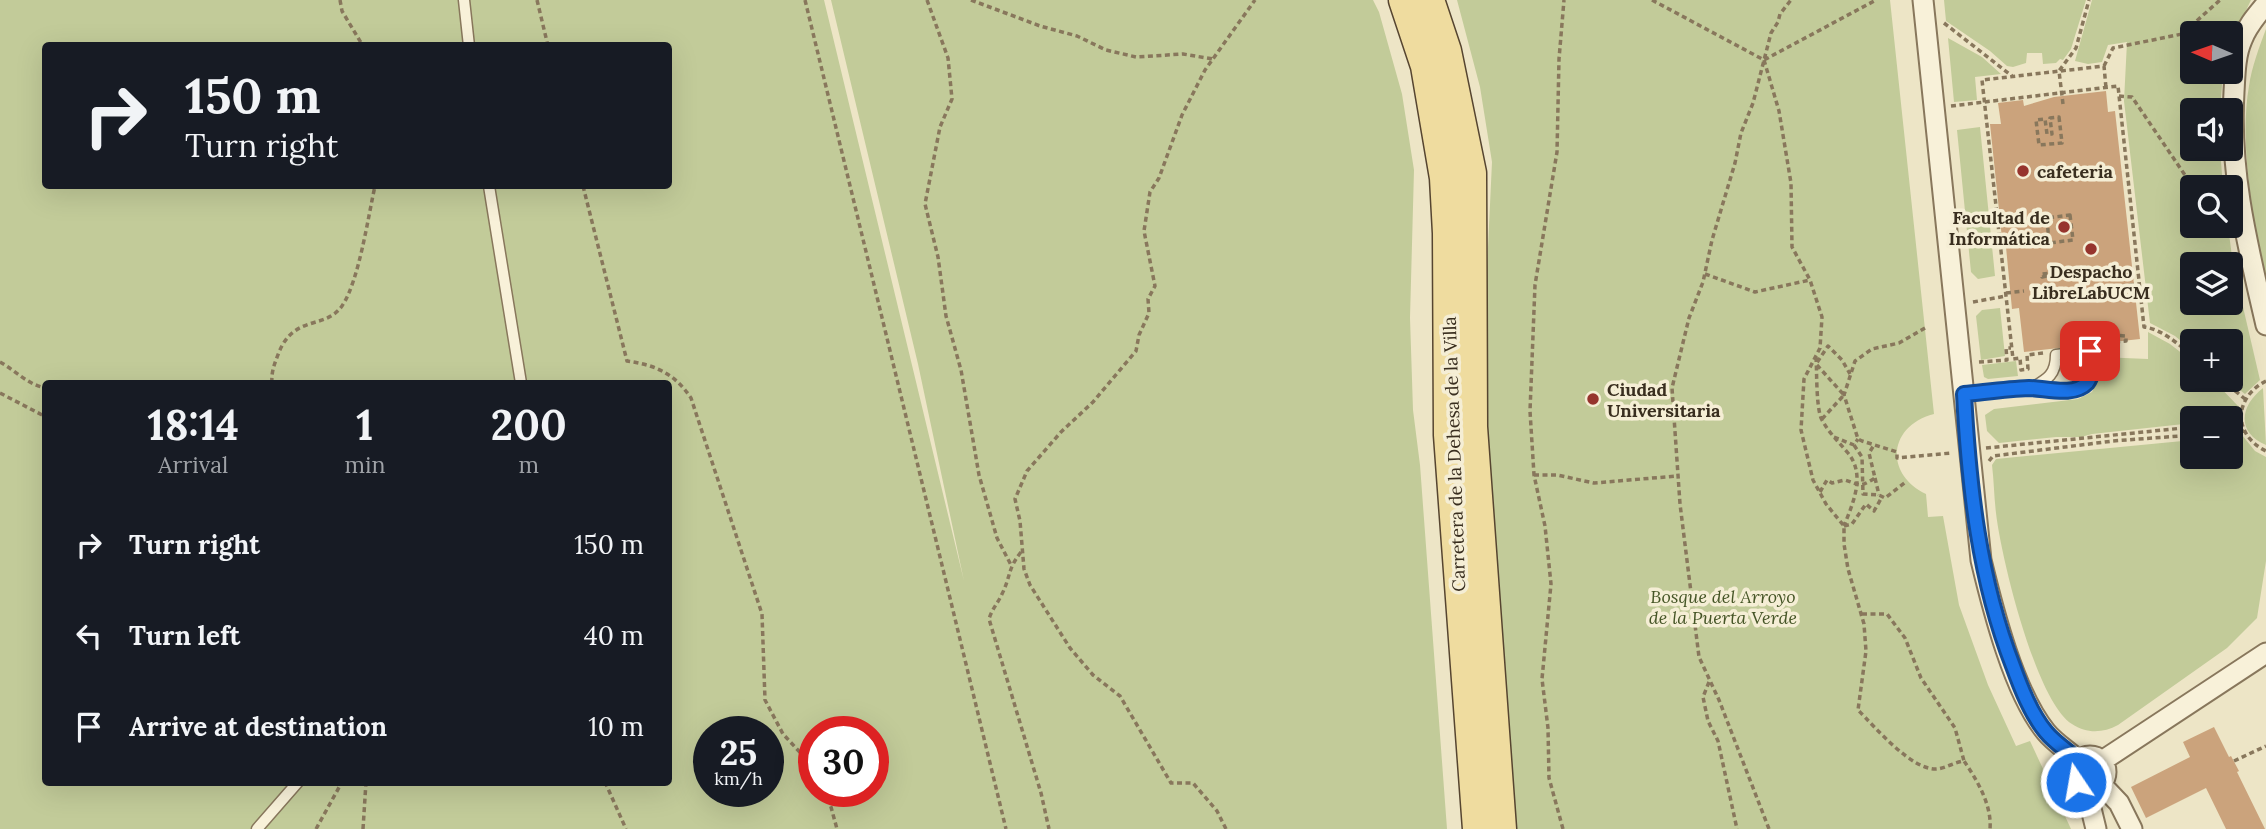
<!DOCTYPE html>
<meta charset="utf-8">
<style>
:root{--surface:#171b24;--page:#242831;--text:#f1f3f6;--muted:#9ea1a6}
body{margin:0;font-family:Lora,serif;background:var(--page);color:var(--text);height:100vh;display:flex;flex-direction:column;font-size:26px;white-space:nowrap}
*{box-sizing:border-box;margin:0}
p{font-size:23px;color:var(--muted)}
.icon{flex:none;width:38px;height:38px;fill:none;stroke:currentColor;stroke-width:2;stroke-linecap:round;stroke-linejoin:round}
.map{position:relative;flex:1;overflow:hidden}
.details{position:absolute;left:42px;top:380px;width:630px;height:406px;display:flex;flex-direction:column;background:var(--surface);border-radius:7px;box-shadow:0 7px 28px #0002}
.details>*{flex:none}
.hud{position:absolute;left:42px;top:42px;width:630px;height:147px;border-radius:7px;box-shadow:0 7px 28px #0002;background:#171b24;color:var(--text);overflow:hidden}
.needle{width:46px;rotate:272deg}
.fabs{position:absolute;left:2180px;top:21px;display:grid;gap:14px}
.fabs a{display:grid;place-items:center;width:63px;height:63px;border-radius:7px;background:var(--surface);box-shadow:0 7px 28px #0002;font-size:35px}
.speed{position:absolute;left:693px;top:716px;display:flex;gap:14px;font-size:35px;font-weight:700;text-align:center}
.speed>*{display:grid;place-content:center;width:91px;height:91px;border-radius:50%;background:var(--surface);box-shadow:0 7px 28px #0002;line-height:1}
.speed small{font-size:18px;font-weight:400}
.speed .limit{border:10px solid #d22;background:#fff;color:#111}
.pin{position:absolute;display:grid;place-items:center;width:60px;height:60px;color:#fff;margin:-30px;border-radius:14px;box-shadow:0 4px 10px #0006}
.me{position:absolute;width:77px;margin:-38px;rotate:348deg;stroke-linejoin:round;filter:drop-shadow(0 0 5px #0008)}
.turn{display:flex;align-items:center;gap:24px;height:147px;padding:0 28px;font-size:32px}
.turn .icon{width:91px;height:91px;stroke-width:2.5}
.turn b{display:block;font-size:49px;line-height:60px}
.eta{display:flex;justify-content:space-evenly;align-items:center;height:119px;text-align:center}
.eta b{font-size:42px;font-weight:800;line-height:49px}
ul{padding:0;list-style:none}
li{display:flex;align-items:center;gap:21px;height:91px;padding:0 28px}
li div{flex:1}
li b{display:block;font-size:26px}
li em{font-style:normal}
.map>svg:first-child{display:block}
.green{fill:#c2cb99;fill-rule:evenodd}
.building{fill:#cba37c}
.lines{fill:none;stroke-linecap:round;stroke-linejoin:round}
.lane-casing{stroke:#88775c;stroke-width:13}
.street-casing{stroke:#88775c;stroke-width:23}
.primary-casing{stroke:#564530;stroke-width:33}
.path{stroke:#88775c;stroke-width:3.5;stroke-dasharray:5 3.5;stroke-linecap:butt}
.lane{stroke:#f8f1d9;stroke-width:10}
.street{stroke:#f8f1d9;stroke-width:19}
.primary{stroke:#efdc9f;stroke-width:30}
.route-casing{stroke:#114b97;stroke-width:18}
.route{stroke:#1a73e8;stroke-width:12}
.poi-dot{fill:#96342d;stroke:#f5eed5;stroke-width:2.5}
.labels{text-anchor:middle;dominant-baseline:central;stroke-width:7;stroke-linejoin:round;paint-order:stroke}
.poi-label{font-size:18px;font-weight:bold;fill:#392e1f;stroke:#f5eed5;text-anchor:start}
.street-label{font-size:18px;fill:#392e1f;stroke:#f5eed5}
.park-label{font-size:18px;font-style:italic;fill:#455526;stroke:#f5eed5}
</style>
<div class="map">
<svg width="2266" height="829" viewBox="0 0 2266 829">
<rect width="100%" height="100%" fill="#ede5c6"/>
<!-- green -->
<path class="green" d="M0,0H824L964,581L918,364L831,0H1373L1379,12L1402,94L1414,170L1410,318L1413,410L1420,465L1447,829H0ZM46,46H668V186H46ZM46,383H668V782H46ZM709,732H768V791H709ZM814,732H873V791H814Z
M1457,0H1890L1934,414C1888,426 1884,474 1926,494L1928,517L1943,516L1959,605L1988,685L2016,746L2030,741L2071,829H1515L1482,376L1492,162L1480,87Z
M1944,0H2086L2071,49L2063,60L2060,59L2056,63L2043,64L2042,53H2027L2026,63L2013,67L2007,66L1990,51L1946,21Z
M2092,0H2251L2231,42V33H2193V72H2223L2220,110H2193V149H2220L2223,187H2193V226H2228L2233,264L2260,380L2245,394L2227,380H2231V341H2193V351L2175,336L2150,323L2124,101L2127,42L2108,45L2102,62L2088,64L2075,61ZM2193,264H2231V303H2193Z
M2266,29V280C2253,225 2239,142 2249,86C2252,66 2259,48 2266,29Z
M1948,38L1982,57L2001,74L1975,77L1977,100L1954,102Z
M1980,127L1995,276L1978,279L1971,272L1957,130Z
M2000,308L2005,356L1981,360L1976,316L1982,310Z
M2148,332L2170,344L2193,362V380H2213L2239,407L2238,419L2193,418V423L2092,434L2081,437H2056L1999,443L1987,431L1985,415L1994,409L2078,399L2092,392L2100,376V357L2148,359Z
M2016,361L2018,376L1988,379L1984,377L1982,365Z
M2263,388L2266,445C2236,432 2240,406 2263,388Z
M2242,435L2255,451L2266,457V561L2257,618L2227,648L2118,725C2103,733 2087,734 2072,724C2036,702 2001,557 1996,513C1994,497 1994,481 1992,465L1996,459L2193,440V457H2231V436Z"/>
<!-- building -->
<path class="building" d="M2106,91L2108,112L2115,111L2140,339L2024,352L2019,308L2012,309L2006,247L2003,248L1990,124H2001L1998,103L2023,100L2024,106L2054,97Z
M2214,727L2229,757L2231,756L2239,771L2237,772L2265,829H2226L2206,788L2146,818L2131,787L2190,757L2183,742Z"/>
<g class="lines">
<!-- lane casing -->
<g class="lane-casing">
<path id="lane" d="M464,0L469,46
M489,186L521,383
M1964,394C1985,392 2007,389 2029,388C2045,388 2073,397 2087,383C2094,374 2091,362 2090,351L2056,355C2056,374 2048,379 2032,388
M257,829L298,782"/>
</g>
<!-- street casing -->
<g class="street-casing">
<path id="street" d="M1923,0L1981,560C1993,610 2014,693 2046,732C2054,742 2068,751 2078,760
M2266,4C2257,15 2247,26 2242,40C2235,56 2235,75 2234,92C2229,173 2248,247 2266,325
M2074 772a16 16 0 1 1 32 0a16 16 0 1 1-32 0Z
M2102,761L2266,653
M2101,784L2119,803L2132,829
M2086,788L2096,829"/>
</g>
<!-- primary casing -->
<g class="primary-casing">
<path id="primary" d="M1404,0L1426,66L1445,178L1448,233L1449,435L1478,829
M1429,0L1446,51L1471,173L1472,427L1501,829"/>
</g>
<!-- path -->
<path class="path" d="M340,0L342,11L363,46
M537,0L548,46
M805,0L1006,829
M927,0L948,58L952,99L940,127L925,204L938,257L946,316L961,370L979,475L997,538L1011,565
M971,0L1040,26L1077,36L1106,50L1136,57L1183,54L1213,59
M1652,0L1764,60L1876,0
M1944,23L2012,76
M1764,60L1779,111L1791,183L1792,247L1810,280L1822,317L1820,348L1804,379L1801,430L1813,480L1826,504L1844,526V544L1848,569L1864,624L1866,651L1858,710C1875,727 1912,771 1937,769C1946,768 1955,762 1964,761C1977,780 1992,805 1990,829
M2104,66L2113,48L2182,34L2220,0
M2119,96L2132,97L2193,187
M2063,104L2059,71L2076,48L2089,0
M1951,106L2118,86L2144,327C2162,329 2179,345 2193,356
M2059,117L2062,143L2039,145L2036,120L2045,119L2047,134H2052L2050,118Z
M583,186L627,361C656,365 675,374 691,398L762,614L765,700L783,734L808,761L814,772
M2070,215L2073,240L2049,243L2047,218Z
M2088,269V271L2076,273V271Z
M2052,273L2053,275L2042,277V274Z
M1705,274L1755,292L1810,280
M2112,287L2139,284
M2006,293L2024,291
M2089,296V299L2079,300V298Z
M1973,302L2006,296
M1925,328L1899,343L1872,349L1855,361L1844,395L1858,439L1862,441L1897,452V458L1951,453
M2103,334L2126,336V341L2103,343Z
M2043,353L2027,355L2028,369L2021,370L2020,358L2013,359L1982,80L2104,66L2106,88
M1816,357C1817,373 1816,404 1821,418C1828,432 1838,441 1848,453C1866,475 1853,503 1844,526
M0,362C16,371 28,385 46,388
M1979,362L2007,360L2006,348H2011
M2222,380L2245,399
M2266,381C2233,398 2233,435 2266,451
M272,383C271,371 275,363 279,352C295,314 325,330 342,306C359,281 368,217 375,186
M0,393L46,417
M1822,419L1844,395L1816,364L1828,346L1842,360L1850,374
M2231,424L2241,423
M2231,432L2244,431
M1834,437L1854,445L1858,439
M1854,445L1862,457L1863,494L1879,495L1885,498L1907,481
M1986,448L2193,427
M1989,461L1993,456L2113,441L2193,435
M1534,475H1557L1594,483L1677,476
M1875,478L1879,495
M1820,492L1827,480L1832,483L1845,480C1861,485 1859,488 1875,478L1869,453L1874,445
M1844,526L1852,524L1866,504L1874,511L1882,497
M1021,552C1007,570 1011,576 1002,594C998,603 992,609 989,619L1041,793L1049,829
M1862,614H1887L1905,638L1921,678L1955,728L1964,761
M1709,682L1703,697L1708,721L1718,741L1737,829
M2234,761L2266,746
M605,782L626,829
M823,791L831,807L837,829
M316,829L342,782
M363,829L366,782
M1226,829L1217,811L1193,783H1171L1120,696L1093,675L1070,648L1030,585L1024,569L1020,521L1015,499L1027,471L1061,432L1093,402L1136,351L1139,335L1149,313L1148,299L1155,286L1144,231L1150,192L1159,178L1182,115L1205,70L1255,0
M1563,829L1549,778L1548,728L1542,679L1551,584L1545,526L1534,475L1530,411L1535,285L1557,152L1559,59L1564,0
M1769,829L1719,700L1699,657L1680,504L1672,388L1689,318L1703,282L1712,240L1735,163L1741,133L1753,103L1771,33L1778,22L1780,14L1791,0"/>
<!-- lane -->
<use href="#lane" class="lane"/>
<!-- street -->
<use href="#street" class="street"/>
<!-- primary -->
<use href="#primary" class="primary"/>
</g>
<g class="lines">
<!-- route casing -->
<g class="route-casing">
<path id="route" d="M2076,782L2073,770L2078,760C2068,751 2055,743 2046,732C2031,714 2021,688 2013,666C1979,579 1969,487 1964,394C1985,392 2007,389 2029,388C2045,388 2074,397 2087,383C2094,374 2091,362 2090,351"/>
</g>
<!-- route -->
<use href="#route" class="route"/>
</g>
<!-- markers -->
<g class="poi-dot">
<circle cx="2023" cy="171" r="7"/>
<circle cx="2064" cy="227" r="7"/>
<circle cx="2091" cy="249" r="7"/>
<circle cx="1593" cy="399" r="7"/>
</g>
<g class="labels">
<!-- poi labels -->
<g class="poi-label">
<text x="2037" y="171">cafeteria</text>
<text x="2050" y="217" text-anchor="end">Facultad de<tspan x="2050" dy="21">Informática</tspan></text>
<text x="2091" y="271" text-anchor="middle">Despacho<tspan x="2091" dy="21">LibreLabUCM</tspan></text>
<text x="1607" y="389">Ciudad<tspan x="1607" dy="21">Universitaria</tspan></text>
</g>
<!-- street labels -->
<g class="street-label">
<text transform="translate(1454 454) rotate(-92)">Carretera de la Dehesa de la Villa</text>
</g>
<!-- park labels -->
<g class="park-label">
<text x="1723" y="596">Bosque del Arroyo<tspan x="1723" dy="21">de la Puerta Verde</tspan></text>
</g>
</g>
</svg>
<div class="fabs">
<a><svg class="needle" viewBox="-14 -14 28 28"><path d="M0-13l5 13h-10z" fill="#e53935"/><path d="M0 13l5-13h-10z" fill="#9ea1a6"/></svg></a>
<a><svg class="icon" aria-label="sound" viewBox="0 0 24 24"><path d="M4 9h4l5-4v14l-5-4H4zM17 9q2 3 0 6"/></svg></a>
<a><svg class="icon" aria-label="search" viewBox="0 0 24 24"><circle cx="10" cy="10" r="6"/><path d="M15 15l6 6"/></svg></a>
<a><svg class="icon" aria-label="layers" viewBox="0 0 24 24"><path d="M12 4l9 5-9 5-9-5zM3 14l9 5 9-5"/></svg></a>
<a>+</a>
<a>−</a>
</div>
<div class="speed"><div>25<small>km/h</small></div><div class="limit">30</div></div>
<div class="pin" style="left:2090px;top:351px;background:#d93025"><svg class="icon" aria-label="arrive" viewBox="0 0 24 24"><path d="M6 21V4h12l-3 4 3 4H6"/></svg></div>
<svg class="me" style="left:2076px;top:782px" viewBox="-20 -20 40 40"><circle r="17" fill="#1a73e8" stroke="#fff" stroke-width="3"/><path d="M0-11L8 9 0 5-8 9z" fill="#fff"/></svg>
<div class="hud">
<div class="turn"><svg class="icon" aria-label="right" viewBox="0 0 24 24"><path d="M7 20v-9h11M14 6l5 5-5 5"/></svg><div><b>150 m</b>Turn right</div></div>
</div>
<section class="details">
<div class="eta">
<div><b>18:14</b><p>Arrival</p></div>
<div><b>1</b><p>min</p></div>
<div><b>200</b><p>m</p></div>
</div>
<ul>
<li><svg class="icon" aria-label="right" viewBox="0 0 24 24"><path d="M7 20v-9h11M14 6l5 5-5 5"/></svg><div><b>Turn right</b></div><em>150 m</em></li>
<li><svg class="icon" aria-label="left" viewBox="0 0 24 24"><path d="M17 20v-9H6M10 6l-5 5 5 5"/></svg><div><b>Turn left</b></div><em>40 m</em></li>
<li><svg class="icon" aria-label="arrive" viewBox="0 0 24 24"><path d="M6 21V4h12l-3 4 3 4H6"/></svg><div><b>Arrive at destination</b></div><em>10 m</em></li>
</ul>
</section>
</div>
